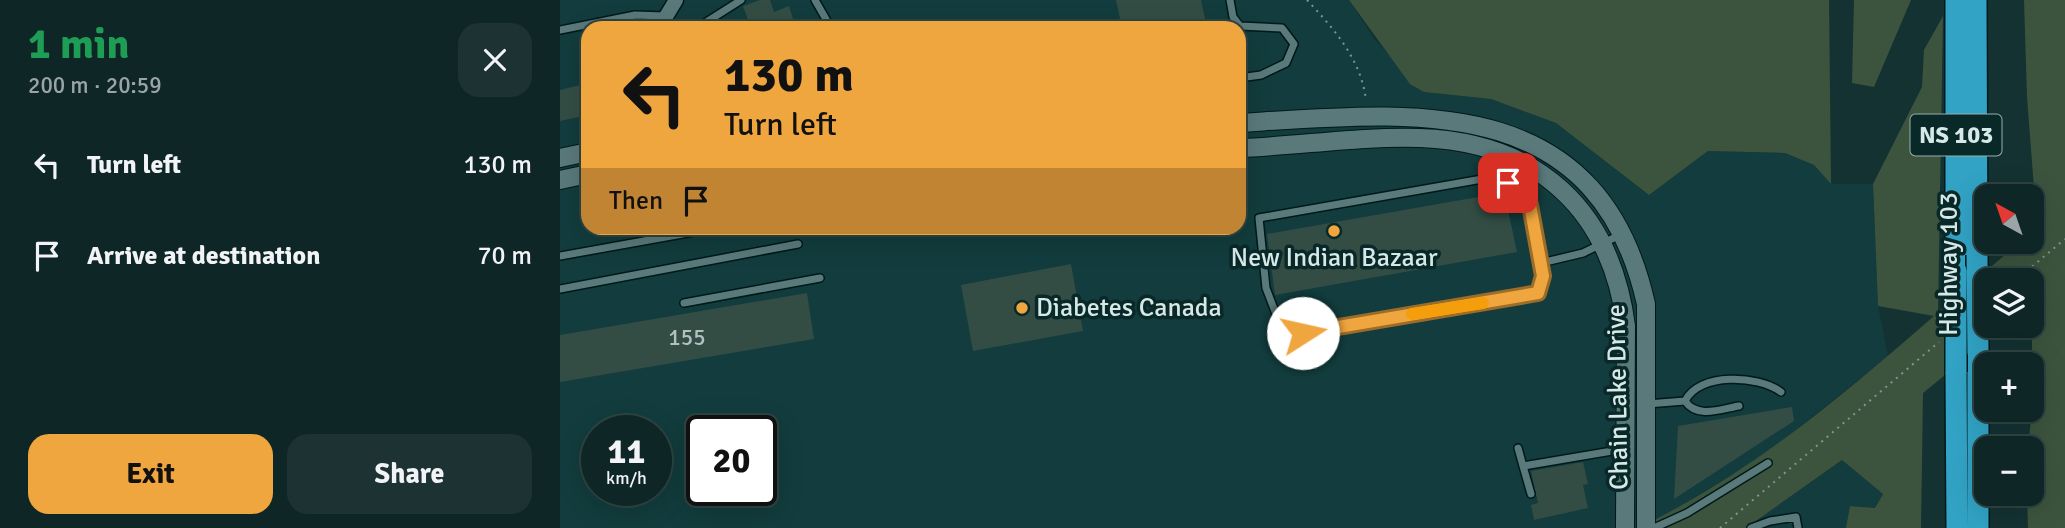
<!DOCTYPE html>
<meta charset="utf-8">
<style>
:root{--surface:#0f2626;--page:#1d3232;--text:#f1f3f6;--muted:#9ba5a7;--line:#2f4343;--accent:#f0a63f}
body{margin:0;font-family:Signika,sans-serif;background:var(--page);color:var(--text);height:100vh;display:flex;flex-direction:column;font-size:26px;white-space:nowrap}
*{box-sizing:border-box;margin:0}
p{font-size:23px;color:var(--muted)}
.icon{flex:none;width:38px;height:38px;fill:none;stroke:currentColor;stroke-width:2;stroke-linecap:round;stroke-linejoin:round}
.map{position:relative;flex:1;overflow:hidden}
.sheet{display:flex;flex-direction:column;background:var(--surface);width:560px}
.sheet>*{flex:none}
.guide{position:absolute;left:21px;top:21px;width:665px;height:214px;border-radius:21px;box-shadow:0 7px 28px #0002,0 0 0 2px var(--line);background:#f0a63f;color:#111;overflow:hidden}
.needle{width:46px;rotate:320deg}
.buttons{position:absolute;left:1414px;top:184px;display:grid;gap:14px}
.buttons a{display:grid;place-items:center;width:70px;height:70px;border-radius:14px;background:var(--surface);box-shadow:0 7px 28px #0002,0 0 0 2px var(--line);font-size:35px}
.speed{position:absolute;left:21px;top:415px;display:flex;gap:14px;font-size:35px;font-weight:700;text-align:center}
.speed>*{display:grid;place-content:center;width:91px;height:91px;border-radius:50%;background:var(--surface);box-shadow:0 7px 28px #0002,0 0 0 2px var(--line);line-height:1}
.speed small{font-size:18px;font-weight:400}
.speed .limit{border:4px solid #111;border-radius:10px;background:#fff;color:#111}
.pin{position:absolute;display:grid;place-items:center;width:60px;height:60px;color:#fff;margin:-30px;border-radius:14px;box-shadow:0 4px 10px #0006}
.me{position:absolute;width:77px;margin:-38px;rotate:80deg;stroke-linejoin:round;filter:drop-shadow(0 0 5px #0008)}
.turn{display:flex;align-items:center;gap:24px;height:147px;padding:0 28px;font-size:32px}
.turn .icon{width:91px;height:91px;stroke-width:2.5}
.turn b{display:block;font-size:49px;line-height:60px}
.then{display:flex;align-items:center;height:66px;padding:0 28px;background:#0003;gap:14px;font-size:26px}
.round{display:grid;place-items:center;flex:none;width:74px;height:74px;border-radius:21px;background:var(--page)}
.headline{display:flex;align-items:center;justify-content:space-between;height:119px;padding:0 28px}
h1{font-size:42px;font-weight:700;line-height:52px;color:#1e9e55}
.action{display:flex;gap:14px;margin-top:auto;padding:14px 28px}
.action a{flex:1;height:80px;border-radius:21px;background:var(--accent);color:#111;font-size:28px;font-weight:700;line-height:80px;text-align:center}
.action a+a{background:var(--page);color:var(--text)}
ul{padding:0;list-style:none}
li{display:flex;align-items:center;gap:21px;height:91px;padding:0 28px}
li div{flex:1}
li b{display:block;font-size:26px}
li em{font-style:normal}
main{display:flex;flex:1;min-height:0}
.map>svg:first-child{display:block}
.built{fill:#123c3d;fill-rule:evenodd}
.green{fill:#3c543e}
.building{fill:#334d45}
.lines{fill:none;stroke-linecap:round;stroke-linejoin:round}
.service-casing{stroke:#00191a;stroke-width:10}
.minor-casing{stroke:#00191a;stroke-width:17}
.tertiary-casing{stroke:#00191a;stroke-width:20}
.motorway-casing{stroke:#00191a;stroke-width:24}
.path{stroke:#7e9595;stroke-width:2;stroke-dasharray:2 5;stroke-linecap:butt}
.service{stroke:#5a797a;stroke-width:7}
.minor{stroke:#5a797a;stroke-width:14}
.tertiary{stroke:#5a797a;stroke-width:18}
.motorway{stroke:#32a3c5;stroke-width:21}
.motorway-bridge-casing{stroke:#00191a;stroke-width:24;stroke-linecap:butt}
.motorway-bridge{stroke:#32a3c5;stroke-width:21}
.route-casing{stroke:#9c6c29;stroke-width:18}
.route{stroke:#f0a63f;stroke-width:12}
.slow{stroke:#f59e0b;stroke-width:12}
.poi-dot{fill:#f0a63f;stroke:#092828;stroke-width:2.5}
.labels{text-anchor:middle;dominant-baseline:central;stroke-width:7;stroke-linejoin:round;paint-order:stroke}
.number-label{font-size:23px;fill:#aec1bf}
.shield{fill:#092828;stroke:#99aeae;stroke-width:2}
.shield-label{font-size:24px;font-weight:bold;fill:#d7e8e8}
.poi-label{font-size:26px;fill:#d7e8e8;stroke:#092828}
.street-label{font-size:26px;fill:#d7e8e8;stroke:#092828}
</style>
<main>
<section class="sheet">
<div class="headline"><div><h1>1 min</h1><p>200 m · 20:59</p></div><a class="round"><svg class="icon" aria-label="close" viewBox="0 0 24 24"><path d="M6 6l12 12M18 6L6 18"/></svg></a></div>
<ul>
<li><svg class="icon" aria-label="left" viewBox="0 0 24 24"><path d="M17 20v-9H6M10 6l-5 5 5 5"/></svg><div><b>Turn left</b></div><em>130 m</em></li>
<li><svg class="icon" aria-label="arrive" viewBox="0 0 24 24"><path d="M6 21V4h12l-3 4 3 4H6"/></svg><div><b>Arrive at destination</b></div><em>70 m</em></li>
</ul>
<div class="action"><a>Exit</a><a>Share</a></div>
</section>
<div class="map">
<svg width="1505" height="528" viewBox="0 0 1505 528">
<rect width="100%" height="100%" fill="#143232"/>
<!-- built -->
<path class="built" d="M0,0H789L815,40L864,92L931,99L996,123L1089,195L1148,151L1225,153L1254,165L1271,184H1313L1318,306L1328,356L1196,462L1137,498L1078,528H0ZM28,28H679V228H28ZM37,430H96V490H37ZM142,430H201V490H142Z
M1282,460L1323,494L1315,508L1291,506L1286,528H1186Z"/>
<!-- green -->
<path class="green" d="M789,0H1269L1271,184L1254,165L1225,153L1148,151L1089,195L996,123L931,99L864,92L850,84Z
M1294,0H1351L1314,87L1292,83Z
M1464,0H1505V528H1468L1467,494H1472V448H1468L1472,410V280H1426V326H1445L1363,393L1361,528H1286L1290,506L1315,508L1323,494L1282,460L1186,528H1078C1190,474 1281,397 1374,316L1318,306L1313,184L1362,87L1364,50L1383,16L1378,312L1460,242H1472V232L1477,227L1467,97Z"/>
<!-- building -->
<path class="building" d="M200,0H210L214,12L229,6L236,28H171L188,20L183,6Z
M556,0H641L647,28H562Z
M28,83V115L0,121V90Z
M918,197L939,200L948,210L957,252L715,295L707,234Z
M511,264L523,331L413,351L401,285Z
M247,293L254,339L0,382V335Z
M1232,407L1234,421L1114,499L1118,426Z
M1023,462L1028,484L1023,485L1028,508L974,520L971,505L978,503L971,471Z"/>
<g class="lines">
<!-- service casing -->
<g class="service-casing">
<path id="service" d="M255,0L271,28
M670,0L673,17L680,26L722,28L734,44L726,63L701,75L679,78
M137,28L181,0
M317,28V27
M0,30L75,15L104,16
M928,178L948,183L969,205L983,276L978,293L743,333L716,314L706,288L699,218Z
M0,256L156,228
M981,263L1023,253L1062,234
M0,289L238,244
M124,303L260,278
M1125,401C1137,419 1161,409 1179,406
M1087,404L1125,401C1139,372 1198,375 1221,392
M958,448L963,466
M971,494L963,466L1064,449
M1094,528L1127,513L1208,463
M1191,528L1210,521L1236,517L1238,528"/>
</g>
<!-- minor casing -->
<g class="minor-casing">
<path id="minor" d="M99,28L116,0"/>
</g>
<!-- tertiary casing -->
<g class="tertiary-casing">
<path id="tertiary" d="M679,123C852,112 1038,89 1086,304V528
M679,148C739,146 799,136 860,138C978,142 1051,210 1066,326L1065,528
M0,158L28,152
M0,180L28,174"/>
</g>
<!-- motorway casing -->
<g class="motorway-casing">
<path id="motorway" d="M1396,0V271
M1416,0L1417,255
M1418,353V528
M1396,372L1397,528"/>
</g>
<!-- path -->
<path class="path" d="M747,0C774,29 801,59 806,100
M1456,280L1505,239
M1160,528L1379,342"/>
<!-- service -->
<use href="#service" class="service"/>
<!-- minor -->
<use href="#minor" class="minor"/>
<!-- tertiary -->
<use href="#tertiary" class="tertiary"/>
<!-- motorway -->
<use href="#motorway" class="motorway"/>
<!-- motorway-bridge casing -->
<g class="motorway-bridge-casing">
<path id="motorway-bridge" d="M1417,255L1418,353
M1396,271V372"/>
</g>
<!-- motorway-bridge -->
<use href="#motorway-bridge" class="motorway-bridge"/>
</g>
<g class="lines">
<!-- route casing -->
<g class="route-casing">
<path id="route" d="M743,333L978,293L983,276L970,205L948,183"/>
</g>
<!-- route -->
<use href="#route" class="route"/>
<!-- slow -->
<path class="slow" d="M852,314L923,303"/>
</g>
<!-- markers -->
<g class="poi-dot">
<circle cx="774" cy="231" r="7"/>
<circle cx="462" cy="308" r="7"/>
</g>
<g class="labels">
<!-- number labels -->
<g class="number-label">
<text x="127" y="337">155</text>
</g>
<!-- shield labels -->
<rect class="shield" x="1350.5" y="114.5" width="91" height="41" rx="5"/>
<g class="shield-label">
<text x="1396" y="135">NS 103</text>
</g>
<!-- poi labels -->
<g class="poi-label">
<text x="774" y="258">New Indian Bazaar</text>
<text x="476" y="308" text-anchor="start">Diabetes Canada</text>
</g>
<!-- street labels -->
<g class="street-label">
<text transform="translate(1389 264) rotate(-90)">Highway 103</text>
<text transform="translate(1058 397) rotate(-91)">Chain Lake Drive</text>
</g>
</g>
</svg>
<div class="buttons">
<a><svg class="needle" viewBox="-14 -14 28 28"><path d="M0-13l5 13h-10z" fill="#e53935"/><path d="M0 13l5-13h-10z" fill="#9ba5a7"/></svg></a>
<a><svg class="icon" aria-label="layers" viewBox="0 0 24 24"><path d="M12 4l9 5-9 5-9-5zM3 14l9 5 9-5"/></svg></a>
<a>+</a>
<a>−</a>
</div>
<div class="speed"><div>11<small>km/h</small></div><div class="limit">20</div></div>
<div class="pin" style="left:948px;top:183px;background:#d93025"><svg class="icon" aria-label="arrive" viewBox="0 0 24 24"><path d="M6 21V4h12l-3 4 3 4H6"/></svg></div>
<svg class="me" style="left:743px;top:333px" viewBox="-20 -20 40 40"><circle r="19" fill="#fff"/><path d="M0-13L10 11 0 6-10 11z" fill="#f0a63f"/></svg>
<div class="guide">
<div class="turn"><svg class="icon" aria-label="left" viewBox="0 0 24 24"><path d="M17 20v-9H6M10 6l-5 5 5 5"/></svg><div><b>130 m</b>Turn left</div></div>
<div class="then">Then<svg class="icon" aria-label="arrive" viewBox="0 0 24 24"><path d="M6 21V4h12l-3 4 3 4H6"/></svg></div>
</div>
</div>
</main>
